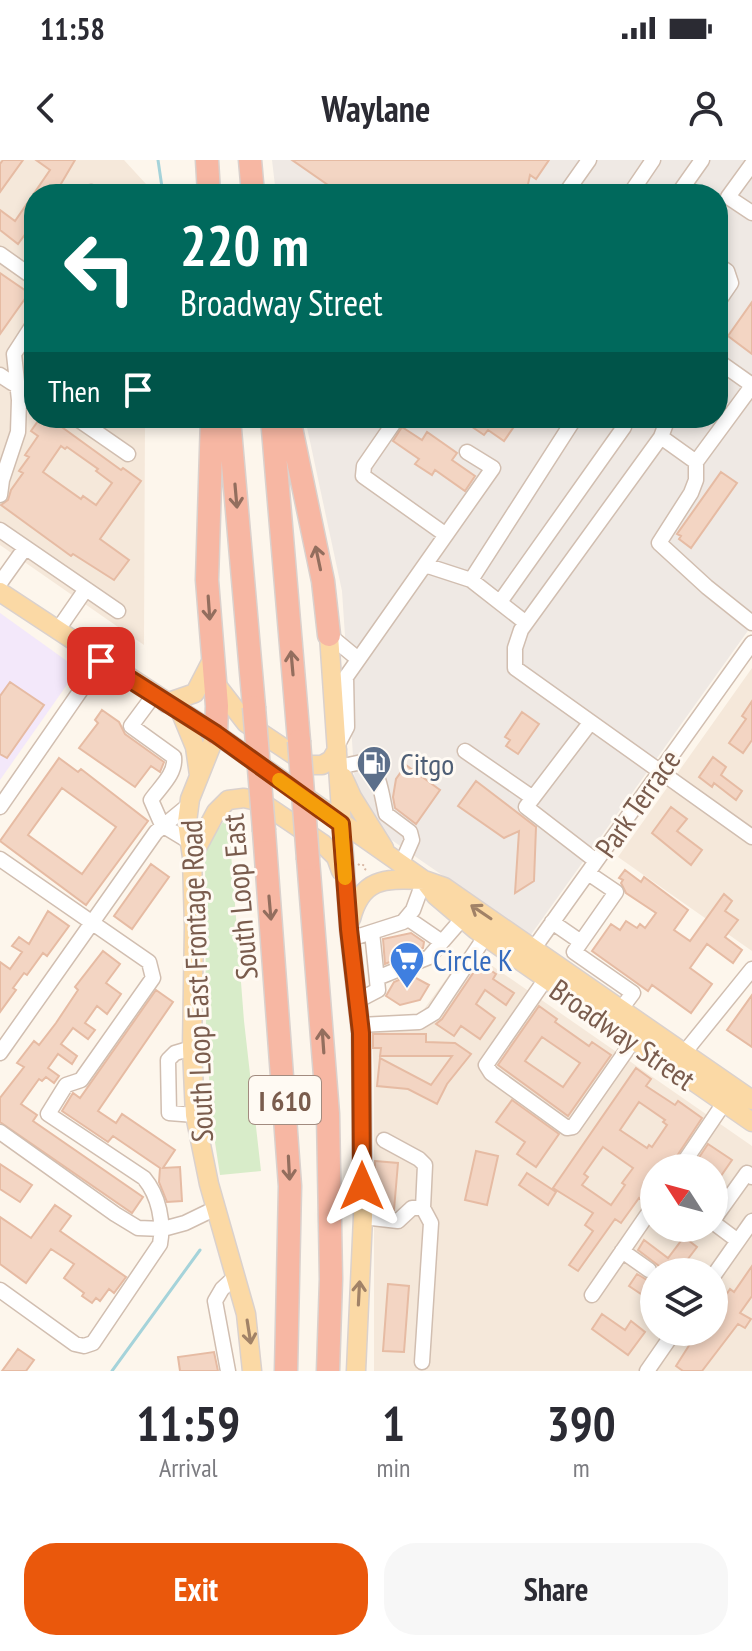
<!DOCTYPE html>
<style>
:root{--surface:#fff;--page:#f7f7f7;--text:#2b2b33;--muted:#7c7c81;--accent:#ea580c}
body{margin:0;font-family:"PT Sans Narrow",sans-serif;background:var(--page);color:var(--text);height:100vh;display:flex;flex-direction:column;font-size:30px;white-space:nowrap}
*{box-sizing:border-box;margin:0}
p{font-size:26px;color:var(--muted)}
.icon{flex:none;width:44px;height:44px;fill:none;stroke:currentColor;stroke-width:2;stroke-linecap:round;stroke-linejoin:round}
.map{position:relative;height:1211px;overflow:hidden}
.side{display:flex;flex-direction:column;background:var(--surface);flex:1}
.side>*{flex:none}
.top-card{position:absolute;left:24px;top:24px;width:704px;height:244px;border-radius:32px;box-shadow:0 4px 12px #0003;background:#00695c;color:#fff;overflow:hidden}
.needle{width:52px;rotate:306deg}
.buttons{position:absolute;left:640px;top:994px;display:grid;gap:16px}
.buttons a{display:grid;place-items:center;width:88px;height:88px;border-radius:50%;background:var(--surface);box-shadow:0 4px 12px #0003;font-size:40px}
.pin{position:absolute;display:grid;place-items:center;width:68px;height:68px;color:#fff;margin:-34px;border-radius:16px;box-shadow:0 4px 12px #0006}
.me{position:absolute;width:88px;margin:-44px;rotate:0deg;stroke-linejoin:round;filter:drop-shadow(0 0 6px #0008)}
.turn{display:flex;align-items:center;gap:28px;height:168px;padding:0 24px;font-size:36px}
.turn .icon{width:104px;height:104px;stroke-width:2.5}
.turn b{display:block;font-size:56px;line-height:68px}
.then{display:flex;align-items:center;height:76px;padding:0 24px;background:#0003;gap:16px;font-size:30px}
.eta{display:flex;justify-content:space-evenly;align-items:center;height:136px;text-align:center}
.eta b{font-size:48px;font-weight:700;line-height:56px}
.action{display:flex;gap:16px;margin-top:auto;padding:16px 24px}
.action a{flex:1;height:92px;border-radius:32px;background:var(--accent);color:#fff;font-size:32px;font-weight:700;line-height:92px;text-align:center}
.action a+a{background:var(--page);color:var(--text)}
.status{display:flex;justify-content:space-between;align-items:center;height:56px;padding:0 40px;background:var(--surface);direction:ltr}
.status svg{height:22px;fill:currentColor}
header{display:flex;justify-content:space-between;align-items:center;height:104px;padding:0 24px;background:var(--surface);font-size:36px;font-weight:700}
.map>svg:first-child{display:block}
.residential{fill:#f5e8da;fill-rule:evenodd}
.industrial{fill:#efe9e4}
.education{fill:#f3e8fa}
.green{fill:#d8ecc9}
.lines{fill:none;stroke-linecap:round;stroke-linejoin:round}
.stream{stroke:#a5d3da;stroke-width:3}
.building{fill:#f3d5c3;stroke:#e6bba3;stroke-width:2;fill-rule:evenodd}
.minor-casing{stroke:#d1beb0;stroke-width:17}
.major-casing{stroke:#dad1cd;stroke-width:21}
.highway-casing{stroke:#dad1cd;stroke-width:25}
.path{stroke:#d9b8a5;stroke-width:2;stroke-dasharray:2 6;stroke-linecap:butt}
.minor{stroke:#fff;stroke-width:14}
.major{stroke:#fbd9a5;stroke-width:18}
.highway{stroke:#f7b7a3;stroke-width:22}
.highway-bridge-casing{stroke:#dad1cd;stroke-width:25;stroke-linecap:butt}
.highway-bridge{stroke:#f7b7a3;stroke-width:22}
.oneway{stroke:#936e5e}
.oneway2{stroke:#a18267}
.route-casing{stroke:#983908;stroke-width:20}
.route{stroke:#ea580c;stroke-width:14}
.slow{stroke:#f59e0b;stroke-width:14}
.labels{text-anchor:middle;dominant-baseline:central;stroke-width:6;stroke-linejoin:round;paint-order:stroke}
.shield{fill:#fffaf3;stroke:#a28b7f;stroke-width:2}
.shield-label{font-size:28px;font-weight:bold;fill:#7a5c4d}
.service-label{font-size:30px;fill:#4e5e75;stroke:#fffaf3;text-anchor:start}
.street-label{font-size:30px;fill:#7a5c4d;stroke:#fffaf3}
.shop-label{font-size:30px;fill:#366cbe;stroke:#fffaf3;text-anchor:start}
</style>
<div class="status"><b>11:58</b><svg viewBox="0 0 49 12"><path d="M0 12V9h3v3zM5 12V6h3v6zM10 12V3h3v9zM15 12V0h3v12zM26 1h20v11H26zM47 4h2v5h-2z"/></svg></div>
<header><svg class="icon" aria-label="back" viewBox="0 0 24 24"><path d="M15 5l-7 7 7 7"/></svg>Waylane<svg class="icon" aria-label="person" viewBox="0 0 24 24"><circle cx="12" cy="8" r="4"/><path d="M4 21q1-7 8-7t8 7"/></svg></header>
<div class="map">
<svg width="752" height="1211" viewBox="0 0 752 1211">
<rect width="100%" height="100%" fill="#fdf6ec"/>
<!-- residential -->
<path class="residential" d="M0,0H124L146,24V34H34V258H145L144,485L0,385Z
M752,508V791L618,697Z
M468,789L752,986V1211H374V911L371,863L419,856ZM654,1008H714V1068H654ZM654,1112H714V1172H654Z"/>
<!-- industrial -->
<path class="industrial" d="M272,0H752V465L530,776L357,656L342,431L305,258H718V34H276Z"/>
<!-- education -->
<path class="education" d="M0,453L78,509L0,620Z"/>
<!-- green -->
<path class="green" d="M228,654L244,861L261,1011L220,1015L212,963L206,869L205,690Z"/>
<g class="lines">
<!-- stream -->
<path class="stream" d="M158,0L163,34
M112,1211L200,1090"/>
</g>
<!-- building -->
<path class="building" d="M3,0H23L0,32V4Z
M36,0H75L55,34H34V62L18,84L0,70V50L15,61L50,10Z
M292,0H549L536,19L530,15L526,34H341Z
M0,113L29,133L0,174Z
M752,142V194L728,176Z
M40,258H64L59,265L121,310L123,308L141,321L100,379L129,400L114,420L73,394L71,396L1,345L8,340L11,330L23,313L19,311L29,297L25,295L38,276L31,271ZM61,286L65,289L67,287L98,309L96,311L112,323L96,345L83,336L81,339L43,312Z
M459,258H520L504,281L488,270L484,275Z
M402,267L422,280L427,272L457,293L452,300L475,316L465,331L435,310L432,315L415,304L419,299L393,281Z
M721,312L737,323L691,388L679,379L681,376L677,374Z
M10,522L44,545L7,598L0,594V536Z
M752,541V580L743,593L729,583L746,559L742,556Z
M102,550L119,562L125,574L164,602L160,612L151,606L135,627L79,588L98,563L95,560Z
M522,552L539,564L518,594L506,586L510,580L505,577Z
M713,597L726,607L721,615L742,631L736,640L714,623L712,627L699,617Z
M59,598L78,612L81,609L148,661L86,745L0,681ZM62,628L116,667L82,714L28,675Z
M406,605L440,630L416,664L395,648L393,637L396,619Z
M476,621L536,667L534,721L515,733L519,671L504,678L458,646Z
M671,647L687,659L677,671L702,690L691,705L652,673Z
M151,704L169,717L132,769L114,756Z
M625,710L641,722L644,717L688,750L674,770L690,781L724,734L732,741L725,751L738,760L725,777L742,790L733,803L707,784L690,808L712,824L691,853L652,825L648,831L592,791L611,764L620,770L626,761L637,768L640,764L645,768L656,753L626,733L621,723L623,720L619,718Z
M48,751L69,766L47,796L43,793L27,815L24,813L13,828L16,830L0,852V802L10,809L22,792L12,786L19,777L29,784Z
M411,773L424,782L423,788L385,804L383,779Z
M103,791L120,804L106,823L121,834L107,854L97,846L85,863L95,870L88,879L73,868L61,884L77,896L72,904L58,894L48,908L59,916L54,923L46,917L42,921L39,919L21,944L37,955L33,961L143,1037L132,1053L0,962V938L24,907L17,903L34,881L39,885L56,863L78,830L75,827Z
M480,803L496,814L493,819L514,833L506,845L485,830L476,844L495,858L480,879L461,866L454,876L436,864L442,859Z
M415,813L414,817L429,825L420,840L400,845L386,836L394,822Z
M156,830L173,842L98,951L116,963L122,954L175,990L163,1008L180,1007L182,1041L167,1042L159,1022L160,1008L113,976L108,982L62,951L73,933L80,938Z
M752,835V887L727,870Z
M539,846L557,859L555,862L589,886L592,882L611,895L568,956L498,905ZM542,877L580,903L563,927L525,901Z
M373,874H426V882L455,883L471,894L447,924L437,944L408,929L377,926L380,898L431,925L452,896H380L381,888H373Z
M636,908L651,919L646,926L675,945L678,941L702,958L669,1008H654V1031L650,1036L644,1042L639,1038L621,1063L615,1059L578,1111L569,1105L593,1071L585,1065L593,1053L553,1028ZM639,942L665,960L663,962L667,965L652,987L649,985L647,988L620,970ZM603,987L633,1008L622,1023L625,1025L611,1045L582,1025L588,1017L584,1014Z
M512,940L559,974L536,1007L517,994L525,982L496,962Z
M708,984L732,1000L714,1026V1008H692Z
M476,991L498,996L487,1045L465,1040Z
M375,1001L398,1003L394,1050L375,1048Z
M0,1004L32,1025L20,1042L0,1029Z
M527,1013L556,1032L548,1045L519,1025Z
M55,1045L71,1056L60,1071L126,1117L114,1133L109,1129L100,1141L96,1138L92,1143L82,1136L84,1133L64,1118L74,1104L51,1089L26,1123L0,1104V1057L31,1078Z
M684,1077L697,1087L678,1112H667L638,1090L644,1080L668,1098Z
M752,1106V1136L740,1153L751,1159L745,1168L738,1164L702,1211H683L676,1206L695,1176L702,1180L707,1172H714V1153L730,1129L734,1132Z
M637,1114L647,1120L654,1119L644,1136L629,1126Z
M388,1124L409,1126L404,1192L383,1191Z
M602,1154L625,1170L631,1161L645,1172L628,1195L592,1169Z
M18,1189L34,1200L26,1211H2Z
M214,1192L218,1211H180L178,1197Z"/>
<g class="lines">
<!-- minor casing -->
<g class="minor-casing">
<path id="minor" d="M752,4L728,37L752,53
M90,34L91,32L94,34
M565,34L589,0
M630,34L653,0
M678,34L702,0
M0,94L34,118
M718,105L727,111L731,123L718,142
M718,201L752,225
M0,215L12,223L34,232
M752,226L696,302V320L691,333L659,383L707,427L752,463
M76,258L128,294
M668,258L661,277L521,470L515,488V508L752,677
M393,264L364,306L363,316L446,375
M661,277L696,302
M0,335L2,320L18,272L19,240L14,194L34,163
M0,370L118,451
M425,405L471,420L526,463
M471,420L575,258
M0,423L25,388
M500,442L624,267L620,258
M57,471L86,429
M329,475L358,499
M154,535L131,566L174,597C176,614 160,627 151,640L162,665
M590,563L526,647L596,701
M337,586L347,567L346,517L493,308L467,292
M465,591L533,638
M338,607L367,601C380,613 382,637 386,654L410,672L412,680L401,705
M0,647L101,501
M162,665L190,682
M0,699L149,802L153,818L81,920L66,925L48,954L144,1018C159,1036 164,1062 160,1084L93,1183L84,1186L75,1184L0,1130
M407,758L442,782
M552,762L581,782L574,792L633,833L621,849
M350,779L403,762L413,750L424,720
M581,782L616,732L588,713
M529,795L752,483
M377,818L429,797L462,759
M545,820L486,905L491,913L567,968L573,967L633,881
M357,841L378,830L372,772
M360,865L419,862L434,853L485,777
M192,888L175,893L168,900L169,953L195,955
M0,893L156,672L190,644
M684,893L752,809
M0,972L115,1054L138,1068L163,1069L185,1063L216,1048
M384,980L419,999L425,1005L423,1048L431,1063L422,1202
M680,1008L724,943
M363,1057L398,1061L412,1048H423
M714,1059L747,1013L752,1017
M714,1063L738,1081
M622,1091L649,1110
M714,1115L752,1061
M592,1135L654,1045
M228,1211L215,1141L222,1129L236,1116
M647,1211L674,1172"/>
</g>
<!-- major casing -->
<g class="major-casing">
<path id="major" d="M0,432L216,574L424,720L444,727L752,940
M329,475L349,769L361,873L363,1057L356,1211
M215,523L246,563L309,605H322L331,600L337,590
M166,543L195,533L212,500
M181,553L195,587L199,615
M216,574L190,639L187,662L192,697L194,767L192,888L195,955L209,1024L246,1154L252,1211
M343,617L352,637L384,688
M192,697L216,652L228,640L244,638L261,642L323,684L336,697L341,711
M426,723L436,736L476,770L752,962
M351,759C362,716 387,719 424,720"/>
</g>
<!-- highway casing -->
<g class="highway-casing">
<path id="highway" d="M207,0L209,34
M250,0L253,34
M212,258L207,420L217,546L216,574
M229,258L254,547
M272,258L299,581
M289,258L323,421L329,475
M264,671L290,1026L286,1211
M308,699L328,954L331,1119L328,1211"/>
</g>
<!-- path -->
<path class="path" d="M358,704L369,712
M363,706L364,699"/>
<!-- minor -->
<use href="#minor" class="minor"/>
<!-- major -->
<use href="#major" class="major"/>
<!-- highway -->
<use href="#highway" class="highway"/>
<!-- highway-bridge casing -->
<g class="highway-bridge-casing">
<path id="highway-bridge" d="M254,547L264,671
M299,581L308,699"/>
</g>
<!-- highway-bridge -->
<use href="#highway-bridge" class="highway-bridge"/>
</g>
<!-- one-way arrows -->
<defs><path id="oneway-shaft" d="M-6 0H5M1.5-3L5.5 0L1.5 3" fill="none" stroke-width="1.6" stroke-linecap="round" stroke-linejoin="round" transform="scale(2)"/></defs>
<g class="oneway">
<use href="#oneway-shaft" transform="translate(236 336) rotate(85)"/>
<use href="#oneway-shaft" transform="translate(318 398) rotate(-102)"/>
<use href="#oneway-shaft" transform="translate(209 448) rotate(86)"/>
<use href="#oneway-shaft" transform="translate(292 503) rotate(-95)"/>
<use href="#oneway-shaft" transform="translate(270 748) rotate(85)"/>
<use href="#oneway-shaft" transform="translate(323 881) rotate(-94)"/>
<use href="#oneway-shaft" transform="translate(289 1008) rotate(87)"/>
</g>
<g class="oneway2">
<use href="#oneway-shaft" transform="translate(481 752) rotate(-146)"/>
<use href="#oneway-shaft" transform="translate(359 1133) rotate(-87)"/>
<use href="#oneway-shaft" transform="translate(249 1172) rotate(81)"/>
</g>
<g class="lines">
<!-- route casing -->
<g class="route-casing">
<path id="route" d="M101,501L216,574L341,664L349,769L361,873L362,1026"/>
</g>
<!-- route -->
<use href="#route" class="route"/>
<!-- slow -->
<path class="slow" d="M279,620L341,664L345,718"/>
</g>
<!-- icons -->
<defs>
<g id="fuel-pin" transform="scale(1.8)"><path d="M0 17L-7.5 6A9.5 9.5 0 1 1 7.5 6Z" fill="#5c6f8a" stroke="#fffaf3"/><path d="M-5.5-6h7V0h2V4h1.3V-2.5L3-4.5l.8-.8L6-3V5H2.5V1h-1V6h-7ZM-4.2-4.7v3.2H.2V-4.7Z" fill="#fff"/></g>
<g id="supermarket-pin" transform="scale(1.8)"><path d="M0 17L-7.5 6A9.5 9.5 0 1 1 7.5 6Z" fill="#3f7fe0" stroke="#fffaf3"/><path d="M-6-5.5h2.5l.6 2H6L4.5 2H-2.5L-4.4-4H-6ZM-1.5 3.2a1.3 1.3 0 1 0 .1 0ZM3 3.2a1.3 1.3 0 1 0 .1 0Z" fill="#fff"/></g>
</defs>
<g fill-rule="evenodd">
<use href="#fuel-pin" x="374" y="603"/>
<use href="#supermarket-pin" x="407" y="799"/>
</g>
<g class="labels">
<!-- shield labels -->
<rect class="shield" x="249" y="916" width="72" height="48" rx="6"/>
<g class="shield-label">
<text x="285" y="940">I 610</text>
</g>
<!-- service labels -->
<g class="service-label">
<text x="400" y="603">Citgo</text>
</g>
<!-- street labels -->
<g class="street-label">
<text transform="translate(637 643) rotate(-55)">Park Terrace</text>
<text transform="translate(239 737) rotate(-95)">South Loop East</text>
<text transform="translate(196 821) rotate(-92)">South Loop East Frontage Road</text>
<text transform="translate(623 874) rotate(35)">Broadway Street</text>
</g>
<!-- shop labels -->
<g class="shop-label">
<text x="433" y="799">Circle K</text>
</g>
</g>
</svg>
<div class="buttons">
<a><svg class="needle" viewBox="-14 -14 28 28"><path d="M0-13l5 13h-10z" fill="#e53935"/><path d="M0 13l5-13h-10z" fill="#7c7c81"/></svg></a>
<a><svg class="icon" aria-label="layers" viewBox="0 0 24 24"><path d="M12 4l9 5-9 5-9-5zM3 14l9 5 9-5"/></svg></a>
</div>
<div class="pin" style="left:101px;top:501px;background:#d93025"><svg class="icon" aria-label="arrive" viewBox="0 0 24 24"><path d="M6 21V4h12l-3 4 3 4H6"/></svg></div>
<svg class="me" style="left:362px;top:1026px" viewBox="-20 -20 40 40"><path d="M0-17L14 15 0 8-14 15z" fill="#ea580c" stroke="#fff" stroke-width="4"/></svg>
<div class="top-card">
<div class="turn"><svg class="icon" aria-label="left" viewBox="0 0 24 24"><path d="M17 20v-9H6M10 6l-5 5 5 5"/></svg><div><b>220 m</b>Broadway Street</div></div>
<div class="then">Then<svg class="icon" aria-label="arrive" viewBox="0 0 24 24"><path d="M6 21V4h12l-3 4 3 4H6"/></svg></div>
</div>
</div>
<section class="side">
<div class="eta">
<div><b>11:59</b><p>Arrival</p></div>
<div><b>1</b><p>min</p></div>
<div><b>390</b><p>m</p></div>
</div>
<div class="action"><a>Exit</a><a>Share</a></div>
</section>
